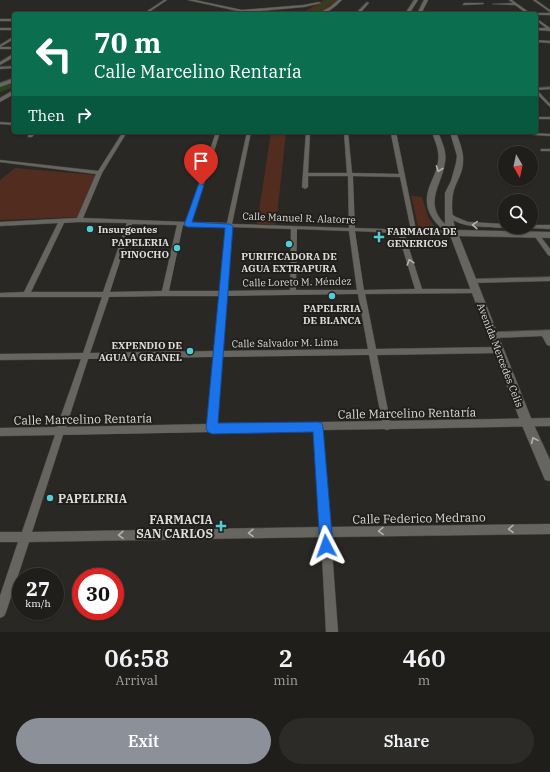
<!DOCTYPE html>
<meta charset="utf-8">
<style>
:root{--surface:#201e1b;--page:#2d2b28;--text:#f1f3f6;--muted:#a2a2a3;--line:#3d3c3a;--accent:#8c9099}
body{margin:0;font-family:"IBM Plex Serif",serif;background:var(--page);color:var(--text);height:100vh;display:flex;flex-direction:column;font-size:15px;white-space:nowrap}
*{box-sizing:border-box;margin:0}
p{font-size:13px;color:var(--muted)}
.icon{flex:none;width:22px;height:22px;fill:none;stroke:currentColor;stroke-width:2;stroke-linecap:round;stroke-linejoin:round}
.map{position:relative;height:632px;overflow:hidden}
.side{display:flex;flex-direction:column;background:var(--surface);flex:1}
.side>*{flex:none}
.banner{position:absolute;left:12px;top:12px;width:526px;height:122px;border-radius:4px;box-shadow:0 1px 3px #0004,0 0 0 1px var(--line);background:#0b6e4f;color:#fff;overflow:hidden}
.needle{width:26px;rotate:171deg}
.tools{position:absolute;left:498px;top:146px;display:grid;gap:8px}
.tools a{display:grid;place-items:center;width:40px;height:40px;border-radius:50%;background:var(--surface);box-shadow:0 1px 3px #0004,0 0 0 1px var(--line);font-size:20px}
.speed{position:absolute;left:12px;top:568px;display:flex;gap:8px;font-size:20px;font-weight:700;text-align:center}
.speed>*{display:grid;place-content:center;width:52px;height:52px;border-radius:50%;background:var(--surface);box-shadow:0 1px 3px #0004,0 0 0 1px var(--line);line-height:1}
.speed small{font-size:10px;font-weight:400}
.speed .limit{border:6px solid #d22;background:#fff;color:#111}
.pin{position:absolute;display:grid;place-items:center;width:34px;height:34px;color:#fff;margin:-41px -17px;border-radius:50% 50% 50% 0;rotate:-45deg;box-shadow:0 0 4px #0007}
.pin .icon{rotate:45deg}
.me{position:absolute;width:44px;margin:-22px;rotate:356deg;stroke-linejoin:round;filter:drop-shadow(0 0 3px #0008)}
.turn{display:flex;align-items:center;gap:14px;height:84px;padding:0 16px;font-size:18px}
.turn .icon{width:52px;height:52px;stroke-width:2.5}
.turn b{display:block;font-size:28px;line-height:34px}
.then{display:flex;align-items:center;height:38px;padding:0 16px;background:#0003;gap:8px;font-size:15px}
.eta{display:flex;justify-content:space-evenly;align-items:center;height:68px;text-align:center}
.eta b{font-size:24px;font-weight:600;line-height:28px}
.primary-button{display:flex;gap:8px;margin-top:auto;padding:8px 16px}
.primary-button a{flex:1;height:46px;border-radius:24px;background:var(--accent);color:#fff;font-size:16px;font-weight:600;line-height:46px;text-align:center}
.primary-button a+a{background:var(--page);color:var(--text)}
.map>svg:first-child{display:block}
.green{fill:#522d1f}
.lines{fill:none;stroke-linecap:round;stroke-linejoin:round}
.river{fill:#2c431c;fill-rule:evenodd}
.street-casing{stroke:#484643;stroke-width:1}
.secondary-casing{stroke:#484643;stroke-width:1}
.street{fill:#676560;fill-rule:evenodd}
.secondary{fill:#676560;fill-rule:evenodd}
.oneway{stroke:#b4b2af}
.route{fill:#1a73e8;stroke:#114b97}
.poi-dot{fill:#52ccd6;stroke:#201f1b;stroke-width:1.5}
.labels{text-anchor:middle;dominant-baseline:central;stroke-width:4;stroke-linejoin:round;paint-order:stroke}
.street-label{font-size:10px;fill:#dddcd9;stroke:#201f1b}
.poi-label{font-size:10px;font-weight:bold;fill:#dddcd9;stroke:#201f1b;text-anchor:start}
.near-street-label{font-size:12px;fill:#dddcd9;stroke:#201f1b}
.near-poi-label{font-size:12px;font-weight:bold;fill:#dddcd9;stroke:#201f1b;text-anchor:start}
</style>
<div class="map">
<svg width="550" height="632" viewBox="0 0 550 632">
<rect width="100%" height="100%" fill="#2a2824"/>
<!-- green -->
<path class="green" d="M324,0H337C326,12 315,14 300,14Z
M271,132H286L276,225L257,224Z
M15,168L95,175L77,217L0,220V180Z
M411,196L422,197L428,217L437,230H419Z"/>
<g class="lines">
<!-- river -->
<path class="river" d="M327,0H334L314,14H307Z
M14,82V87L0,92V86Z"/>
<!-- street casing -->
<g class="street-casing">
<path id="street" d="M164,0H167L146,14H143Z
M509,0H512L530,13H550V15L468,14L526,13L515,5L492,4L513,3Z
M533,0H536L550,10V12Z
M367,2L369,3L360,13V14H357V12Z
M464,3H483L484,4L463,5Z
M176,12L181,13V14H175Z
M68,13H82L83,14H67Z
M536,18L550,28V31L536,30V28H546L536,20Z
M0,19H14V21H0Z
M0,28H14V30H0Z
M13,37H14V39L0,47V45Z
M0,47H14V49H0Z
M13,54H14V57L0,65V62Z
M14,66V68L0,69V67Z
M550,87V89L537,90L550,104V107L536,93V88Z
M536,117H550V119H536Z
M0,122L14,123V125L0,124Z
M31,132H36L32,137H28V136Z
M123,132H127L102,173L83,218L186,222L216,132H220L192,222L227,223L247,132H251L232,224L349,228L348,176H308V187L305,189L302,187L306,132H310L308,173H347L344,132H348L352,173L399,174L391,134L358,133L356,132H396L416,230L453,231L456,233L453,235L404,233L422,289H475L478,291L475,293L365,294L376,349L498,347L501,348L502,350L501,352L498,353L377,355L390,421L550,418V426L390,429L387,430L384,429L322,430L330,527L550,524V534L331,537L338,632H326L321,537L29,542L6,612L4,616L0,618V596L18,542H0V532H22L55,435L0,436V428L57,427L81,359L0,360V354L83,353L102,297H0V293L24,292L58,223L0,226V222L77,218L96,174L0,162V160L98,171ZM353,176L400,177L411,230L355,228ZM79,222L127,223L103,292H31L64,223ZM132,224L177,225L162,291L110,292ZM183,225L188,227L190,226L226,227L220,291H169ZM232,227L291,229L290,290L227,291ZM297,229L349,231L357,290H296ZM355,231L398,233L415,289L364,290ZM358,294L368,349L222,351L227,296ZM164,296H220L215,351L90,353L109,297ZM369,355L382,421L217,424L222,357ZM214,357L208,424L66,427L88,359ZM314,430L320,527L32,532L63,435Z
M533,133L550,134V136L535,135H533Z
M541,149H550V151H541Z
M448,212L456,217L468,222L505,224V227H507C502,228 496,228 491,227C475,227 457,226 445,214Z
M531,225H550V229L529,228L528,227H531Z
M536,232L538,233L550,249V256L548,255L533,234Z
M550,277V281L471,283L468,281L471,279Z
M550,330V346L547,345L542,336L493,338L490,337L489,335L490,333L493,332Z"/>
</g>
<!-- secondary casing -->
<g class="secondary-casing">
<path id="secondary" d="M188,0H195L242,10L304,5L319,2L321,3L304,7L249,12L247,13Z
M338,0H342C335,7 327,14 317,14L330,7Z
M414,0H418L409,14H405Z
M424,0H428L421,14H417Z
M536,40L550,41V43L536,42Z
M14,78V82L0,87V83Z
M14,90V94L0,102V98Z
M432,132H438C442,142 447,152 445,162C442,185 423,203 445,224V193L451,181L456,163L457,156L450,132H456C459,141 464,152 463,162C463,174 454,185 453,194C451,205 452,220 456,230L550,232V238L459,236L533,423L550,460V481L545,480L521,423L450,235C433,223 422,209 429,188C432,179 437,171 438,162C440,151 435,142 432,132Z"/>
</g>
<!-- street -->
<use href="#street" class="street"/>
<!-- secondary -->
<use href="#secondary" class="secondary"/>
</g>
<!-- one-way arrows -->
<defs><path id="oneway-chevron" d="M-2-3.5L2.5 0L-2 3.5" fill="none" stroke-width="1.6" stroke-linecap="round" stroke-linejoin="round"/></defs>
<g class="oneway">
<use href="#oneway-chevron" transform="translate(439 169) rotate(111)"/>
<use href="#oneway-chevron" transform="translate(475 225) rotate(-176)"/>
<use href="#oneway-chevron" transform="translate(410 262) rotate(-107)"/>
<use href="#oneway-chevron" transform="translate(534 440) rotate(-114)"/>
<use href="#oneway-chevron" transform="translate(511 529) rotate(179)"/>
<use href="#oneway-chevron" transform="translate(381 531) rotate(179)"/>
<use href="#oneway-chevron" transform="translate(251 533) rotate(179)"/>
<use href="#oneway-chevron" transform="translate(121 535) rotate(179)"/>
</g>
<!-- route -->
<path class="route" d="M199,183L204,185L192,222L229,224L233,226L218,423L318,422L322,423L323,427L333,546L331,551L326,553L322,551L320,546L313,432L212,434L208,432L206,429L225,228L188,227L184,225Z"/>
<!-- markers -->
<g class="poi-dot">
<circle cx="90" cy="229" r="4"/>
<path d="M377 231h4v4h4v4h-4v4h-4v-4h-4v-4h4z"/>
<circle cx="289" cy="244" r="4"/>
<circle cx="177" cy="248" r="4"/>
<circle cx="332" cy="296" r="4"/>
<circle cx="190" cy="351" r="4"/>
<circle cx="50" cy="498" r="4"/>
<path d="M219 520h4v4h4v4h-4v4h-4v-4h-4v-4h4z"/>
</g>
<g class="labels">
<!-- street labels -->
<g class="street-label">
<text transform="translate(299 218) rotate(2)">Calle Manuel R. Alatorre</text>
<text transform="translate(297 282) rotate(-1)">Calle Loreto M. Méndez</text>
<text transform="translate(285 343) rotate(-1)">Calle Salvador M. Lima</text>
<text transform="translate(500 355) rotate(69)">Avenida Mercedes Celis</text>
</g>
<!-- poi labels -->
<g class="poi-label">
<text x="98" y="229">Insurgentes</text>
<text x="387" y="231">FARMACIA DE<tspan x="387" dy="12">GENERICOS</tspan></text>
<text x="169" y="242" text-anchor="end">PAPELERIA<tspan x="169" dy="12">PINOCHO</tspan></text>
<text x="289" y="256" text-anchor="middle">PURIFICADORA DE<tspan x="289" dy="12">AGUA EXTRAPURA</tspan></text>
<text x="332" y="308" text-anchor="middle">PAPELERIA<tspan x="332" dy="12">DE BLANCA</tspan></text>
<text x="182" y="345" text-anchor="end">EXPENDIO DE<tspan x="182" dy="12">AGUA A GRANEL</tspan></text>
</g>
<!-- near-street labels -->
<g class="near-street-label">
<text transform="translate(407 413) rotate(-1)">Calle Marcelino Rentaría</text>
<text transform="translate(83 419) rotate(-1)">Calle Marcelino Rentaría</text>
<text transform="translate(419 518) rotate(-1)">Calle Federico Medrano</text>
</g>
<!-- near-poi labels -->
<g class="near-poi-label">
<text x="58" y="498">PAPELERIA</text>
<text x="213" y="519" text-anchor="end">FARMACIA<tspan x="213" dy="14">SAN CARLOS</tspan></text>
</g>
</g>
</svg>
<div class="tools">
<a><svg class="needle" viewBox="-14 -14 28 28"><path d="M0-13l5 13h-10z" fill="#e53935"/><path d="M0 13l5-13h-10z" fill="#a2a2a3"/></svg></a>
<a><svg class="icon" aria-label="search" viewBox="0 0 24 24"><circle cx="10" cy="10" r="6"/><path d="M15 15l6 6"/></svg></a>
</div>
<div class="speed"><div>27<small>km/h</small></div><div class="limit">30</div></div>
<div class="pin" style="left:201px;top:185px;background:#d93025"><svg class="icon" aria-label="arrive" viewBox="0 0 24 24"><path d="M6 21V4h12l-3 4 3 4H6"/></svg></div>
<svg class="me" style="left:326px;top:546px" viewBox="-20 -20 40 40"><path d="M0-17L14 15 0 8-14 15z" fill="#1a73e8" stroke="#fff" stroke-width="4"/></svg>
<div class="banner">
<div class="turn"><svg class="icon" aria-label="left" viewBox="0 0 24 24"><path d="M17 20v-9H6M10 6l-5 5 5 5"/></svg><div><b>70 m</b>Calle Marcelino Rentaría</div></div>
<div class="then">Then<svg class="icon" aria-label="right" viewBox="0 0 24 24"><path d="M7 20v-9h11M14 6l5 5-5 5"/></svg></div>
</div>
</div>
<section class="side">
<div class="eta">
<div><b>06:58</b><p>Arrival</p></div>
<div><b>2</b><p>min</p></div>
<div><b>460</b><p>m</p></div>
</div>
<div class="primary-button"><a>Exit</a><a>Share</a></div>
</section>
